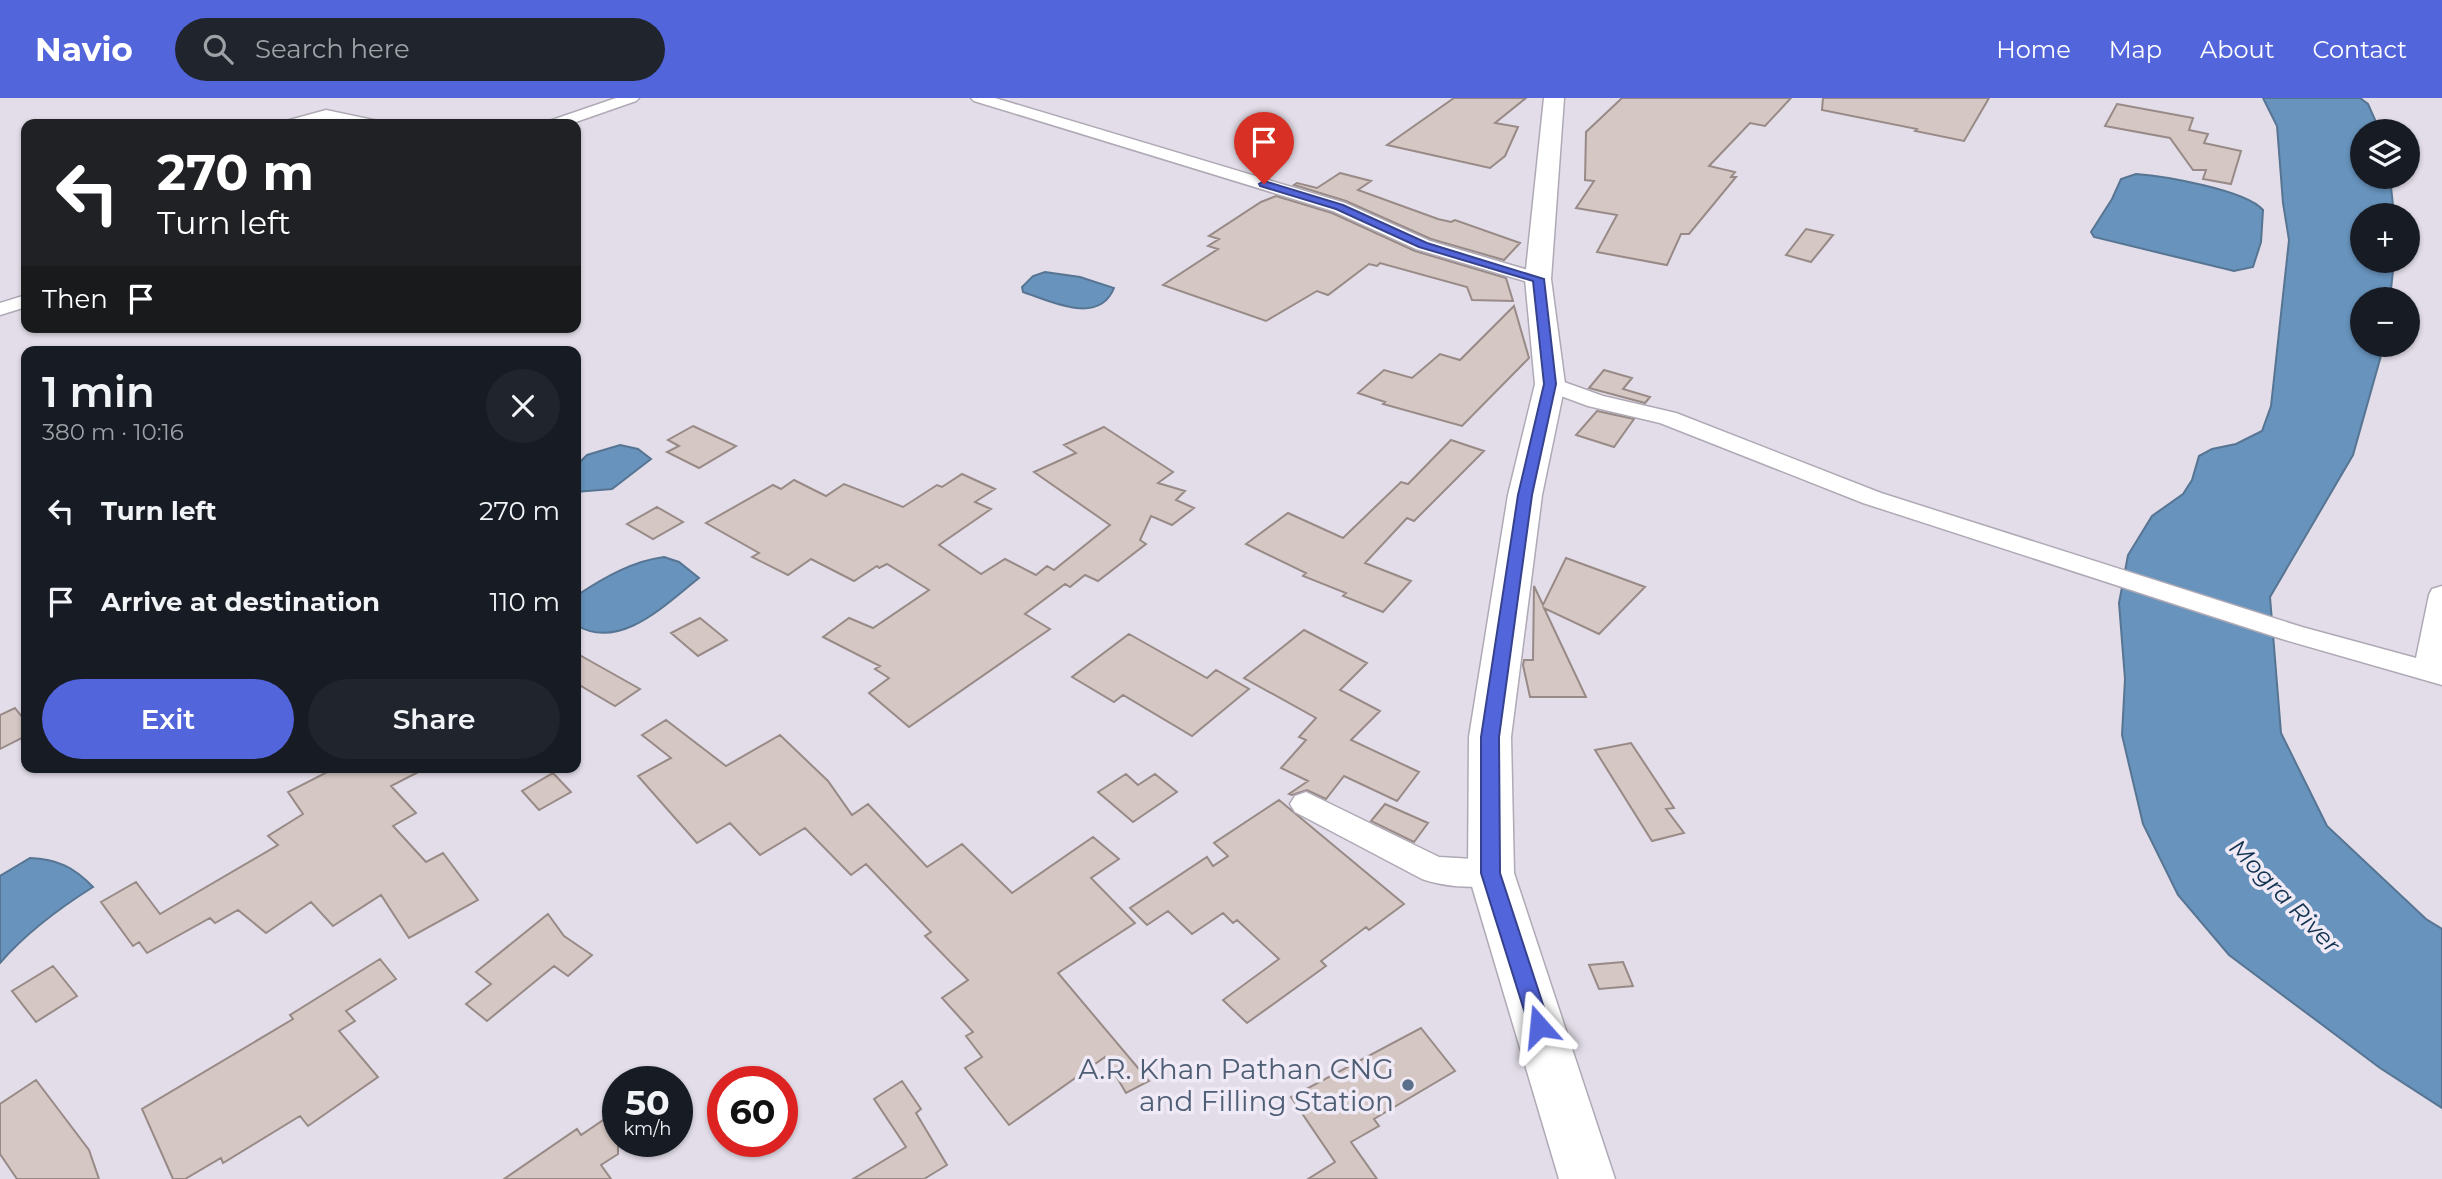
<!DOCTYPE html>
<meta charset="utf-8">
<style>
:root{--surface:#171b24;--page:#20242c;--text:#f1f3f6;--muted:#9ea1a6;--accent:#5365db}
body{margin:0;font-family:Montserrat,sans-serif;background:var(--page);color:var(--text);height:100vh;display:flex;flex-direction:column;font-size:26px;white-space:nowrap}
*{box-sizing:border-box;margin:0}
p{font-size:23px;color:var(--muted)}
.icon{flex:none;width:38px;height:38px;fill:none;stroke:currentColor;stroke-width:2;stroke-linecap:round;stroke-linejoin:round}
.map{position:relative;flex:1;overflow:hidden}
.panel{position:absolute;left:21px;top:248px;width:560px;height:427px;display:flex;flex-direction:column;background:var(--surface);border-radius:14px;box-shadow:0 2px 5px #0004}
.panel>*{flex:none}
.hud{position:absolute;left:21px;top:21px;width:560px;height:214px;border-radius:14px;box-shadow:0 2px 5px #0004;background:#202124;color:#fff;overflow:hidden}
.tools{position:absolute;left:2350px;top:21px;display:grid;gap:14px}
.tools a{display:grid;place-items:center;width:70px;height:70px;border-radius:50%;background:var(--surface);box-shadow:0 2px 5px #0004;font-size:35px}
.speed{position:absolute;left:602px;top:968px;display:flex;gap:14px;font-size:35px;font-weight:700;text-align:center}
.speed>*{display:grid;place-content:center;width:91px;height:91px;border-radius:50%;background:var(--surface);box-shadow:0 2px 5px #0004;line-height:1}
.speed small{font-size:18px;font-weight:400}
.speed .limit{border:10px solid #d22;background:#fff;color:#111}
.pin{position:absolute;display:grid;place-items:center;width:60px;height:60px;color:#fff;margin:-72px -30px;border-radius:50% 50% 50% 0;rotate:-45deg;box-shadow:0 0 7px #0007}
.pin .icon{rotate:45deg}
.me{position:absolute;width:77px;margin:-38px;rotate:342deg;stroke-linejoin:round;filter:drop-shadow(0 0 5px #0008)}
.turn{display:flex;align-items:center;gap:24px;height:147px;padding:0 21px;font-size:32px}
.turn .icon{width:91px;height:91px;stroke-width:2.5}
.turn b{display:block;font-size:49px;line-height:60px}
.then{display:flex;align-items:center;height:66px;padding:0 21px;background:#0003;gap:14px;font-size:26px}
.round{display:grid;place-items:center;flex:none;width:74px;height:74px;border-radius:37px;background:var(--page)}
.head{display:flex;align-items:center;justify-content:space-between;height:119px;padding:0 21px}
h1{font-size:42px;font-weight:600;line-height:52px}
.button{display:flex;gap:14px;margin-top:auto;padding:14px 21px}
.button a{flex:1;height:80px;border-radius:42px;background:var(--accent);color:#fff;font-size:28px;font-weight:600;line-height:80px;text-align:center}
.button a+a{background:var(--page);color:var(--text)}
ul{padding:0;list-style:none}
li{display:flex;align-items:center;gap:21px;height:91px;padding:0 21px}
li div{flex:1}
li b{display:block;font-size:26px}
li em{font-style:normal}
header{display:flex;align-items:center;gap:42px;box-sizing:border-box;height:98px;padding:0 35px;background:var(--accent);color:#fff}
header strong{font-size:33px}
nav{display:flex;gap:38px;margin-inline-start:auto;font-size:24px}
.search{width:490px;height:63px;background:var(--page);display:flex;align-items:center;gap:18px;box-sizing:border-box;padding:0 24px;border-radius:38px;color:var(--muted);font-size:26px}
.map>svg:first-child{display:block}
.water{fill:#6793bc;stroke:#577593;stroke-width:2}
.building{fill:#d5c7c3;stroke:#988a86;stroke-width:2}
.lines{fill:none;stroke-linecap:round;stroke-linejoin:round}
.street-casing{stroke:#afa9b5;stroke-width:3}
.primary-casing{stroke:#afa9b5;stroke-width:3}
.street{fill:#fff;fill-rule:evenodd}
.primary{fill:#fff;fill-rule:evenodd}
.route{fill:#5365db;stroke:#36428e;stroke-width:2}
.service-dot{fill:#5c6f8a;stroke:#f0eaf6;stroke-width:2.5}
.labels{text-anchor:middle;dominant-baseline:central;stroke-width:7;stroke-linejoin:round;paint-order:stroke}
.water-label{font-size:24px;font-style:italic;fill:#10324e;stroke:#f0eaf6}
.near-service-label{font-size:28px;fill:#4e5e75;stroke:#f0eaf6;text-anchor:end}
</style>
<header>
<strong>Navio</strong>
<div class="search"><svg class="icon" aria-label="search" viewBox="0 0 24 24"><circle cx="10" cy="10" r="6"/><path d="M15 15l6 6"/></svg>Search here</div>
<nav><a>Home</a><a>Map</a><a>About</a><a>Contact</a></nav>
</header>
<div class="map">
<svg width="2442" height="1081" viewBox="0 0 2442 1081">
<rect width="100%" height="100%" fill="#e2dde8"/>
<!-- water -->
<path class="water" d="M2263,0H2360L2368,6L2380,33H2362V79H2390L2394,117H2362V163H2394L2390,201H2362V247H2384L2353,357L2270,499L2281,635L2327,728L2426,821L2442,831V1010L2380,970L2229,857L2178,797L2143,726L2122,637L2125,581L2119,505L2128,457L2152,418L2183,396L2192,382L2199,358L2212,351L2236,346L2262,333L2271,308L2289,142L2283,105L2277,28Z
M2136,76C2164,78 2246,92 2263,112L2261,144L2253,169L2234,173L2094,139L2091,134L2112,101L2121,81Z
M1045,174L1080,179L1114,190C1099,228 1050,203 1023,194L1022,189L1033,178Z
M620,347L638,351L651,361L612,391L576,394V368L587,357Z
M664,459L679,464L699,480C667,505 620,554 576,527L579,496C605,479 633,463 664,459Z
M30,760C57,761 74,769 93,789C58,811 27,834 0,865V778Z"/>
<!-- building -->
<path class="building" d="M1454,0H1526L1495,25L1518,29L1505,58L1490,70L1387,47Z
M1622,0H1791L1765,28L1750,25L1709,68L1735,74L1731,79H1736L1689,136H1681L1667,167L1597,154L1617,117L1576,110L1594,83L1585,82L1586,34Z
M1823,0H1989L1964,43L1915,33L1917,31L1822,12Z
M2117,6L2193,20L2189,32L2208,36L2204,45L2241,53L2231,86L2203,81L2206,72H2193L2170,40L2105,28Z
M1340,75L1371,83L1358,92L1438,121L1451,124L1455,122L1520,145L1504,162L1431,141L1346,103L1294,87L1297,85L1317,90Z
M1276,98L1332,115L1415,153L1506,180L1513,203L1472,202L1467,189L1380,165L1377,168L1369,166L1328,197L1317,193L1266,223L1163,187L1218,151L1208,148L1219,141L1209,138L1261,104Z
M1806,131L1833,137L1811,164L1786,157Z
M1514,208L1529,260L1462,328L1383,306L1385,304L1358,295L1384,272L1412,280L1440,256L1460,262Z
M1604,272L1632,280L1623,291L1650,299L1645,305L1589,290Z
M1597,313L1634,321L1614,349L1576,337Z
M693,328L736,348L699,370L667,354L679,348L668,342Z
M1104,329L1173,374L1158,385L1185,393L1176,402L1194,410L1172,427L1151,418L1140,442L1146,446L1098,483L1085,477L1070,489L1065,486L1025,516L1050,531L909,629L869,595L889,580L875,571L880,568L823,539L849,520L873,530L929,492L887,466L879,470L877,468L854,483L811,461L788,477L752,459L759,455L706,425L773,387L781,391L794,382L826,398L844,386L903,409L937,387L942,389L962,376L995,391L975,404L991,411L939,447L981,476L1005,461L1036,477L1047,468L1054,472L1110,427L1034,374L1076,355L1064,347Z
M1451,342L1484,353L1414,423L1407,420L1365,465L1411,483L1383,514L1343,498L1346,495L1303,478L1306,475L1246,446L1288,415L1343,440L1401,384L1408,386Z
M657,409L683,424L653,441L627,426Z
M1566,460L1645,489L1599,536L1544,510L1586,599H1530L1523,567L1524,562H1533L1534,488L1543,507Z
M700,520L727,542L698,558L671,535Z
M1304,532L1367,565L1340,592L1380,613L1351,642L1419,674L1397,703L1344,678L1326,701L1307,692L1292,697L1289,696L1308,683L1281,670L1306,642L1299,639L1316,620L1244,580Z
M1129,536L1207,580L1216,572L1249,591L1192,638L1123,597L1114,604L1072,579Z
M576,555L640,591L615,608L576,585Z
M15,610L26,624V638L0,651V617Z
M666,622L726,668L780,637L828,683L852,717L868,706L927,769L962,746L1012,795L1093,739L1119,761L1091,780L1135,825L1058,875L1149,983L1126,995L1105,959L1009,1027L965,970L982,959L966,938L973,934L942,900L968,882L925,838L931,834L866,766L851,777L805,730L760,757L730,725L697,745L638,678L671,660L642,637Z
M1631,645L1674,710L1666,711L1684,735L1652,743L1595,652Z
M335,670H426L391,688L416,715L393,728L426,764L443,755L478,802L409,840L381,797L333,828L311,804L266,835L238,812L215,825L210,820L147,855L139,844L133,848L101,804L136,784L160,816L278,747L268,738L303,716L288,694Z
M553,675L571,694L539,712L522,693Z
M1126,676L1138,687L1155,676L1177,694L1133,724L1098,694Z
M1279,702L1404,806L1369,832L1366,829L1321,863L1326,868L1247,925L1223,902L1279,861L1237,822L1233,825L1223,815L1192,836L1168,813L1147,827L1130,810L1207,759L1213,768L1228,758L1214,745Z
M1385,706L1428,725L1414,744L1371,723Z
M548,816L564,838L592,857L568,878L554,868L487,923L466,906L491,886L476,874Z
M380,861L396,881L346,913L355,923L339,933L378,979L308,1028L300,1018L223,1065L221,1060L185,1081H173L142,1011L293,921L290,917Z
M1623,864L1633,888L1599,891L1589,867Z
M53,868L77,898L36,924L12,893Z
M1421,930L1455,973L1374,1021L1379,1028L1351,1044L1377,1081H1308L1335,1064L1291,999Z
M36,982L89,1052L99,1081H17L0,1056V1006Z
M902,983L921,1011L916,1015L947,1067L924,1081H853L906,1049L874,1001Z
M618,1012V1056L601,1067L611,1081H504L577,1031L581,1037Z"/>
<g class="lines">
<!-- street casing -->
<g class="street-casing">
<path id="street" d="M616,0H639L636,3L570,26H547L549,23Z
M971,0H995L1345,105L1430,143L1545,177L1548,181L1538,187L1416,151L1333,113L974,3Z
M326,12L378,23L380,26C362,27 346,24 329,22C318,21 299,27 284,26L286,23Z
M26,197V209L0,217V205Z
M1550,279L1603,298L1676,315L1881,395L2302,529L2416,560L2429,497L2432,491L2442,488V587L2282,541L1863,405L1660,325L1588,308L1542,291L1539,286L1542,281Z
M1306,694L1439,759L1491,762L1503,766L1508,775L1503,784C1480,792 1445,789 1422,781L1295,714L1290,706L1295,698Z"/>
</g>
<!-- primary casing -->
<g class="primary-casing">
<path id="primary" d="M1544,0H1564L1551,181L1565,286L1542,397L1511,639L1514,775L1615,1081H1559L1468,775L1469,639L1508,397L1535,286L1525,181Z"/>
</g>
<!-- street -->
<use href="#street" class="street"/>
<!-- primary -->
<use href="#primary" class="primary"/>
</g>
<!-- route -->
<path class="route" d="M1264,83L1343,107L1427,145L1544,181L1556,286L1532,397L1499,639L1500,775L1550,928L1547,934L1539,937L1532,934L1529,928L1481,775V639L1518,397L1544,286L1533,183L1419,149L1336,111L1260,88L1259,86Z"/>
<!-- markers -->
<circle class="service-dot" cx="1408" cy="987" r="7"/>
<g class="labels">
<!-- water labels -->
<g class="water-label">
<text transform="translate(2285 798) rotate(46)">Mogra River</text>
</g>
<!-- near-service labels -->
<g class="near-service-label">
<text x="1394" y="971">A.R. Khan Pathan CNG<tspan x="1394" dy="32">and Filling Station</tspan></text>
</g>
</g>
</svg>
<div class="tools">
<a><svg class="icon" aria-label="layers" viewBox="0 0 24 24"><path d="M12 4l9 5-9 5-9-5zM3 14l9 5 9-5"/></svg></a>
<a>+</a>
<a>−</a>
</div>
<div class="speed"><div>50<small>km/h</small></div><div class="limit">60</div></div>
<div class="pin" style="left:1264px;top:86px;background:#d93025"><svg class="icon" aria-label="arrive" viewBox="0 0 24 24"><path d="M6 21V4h12l-3 4 3 4H6"/></svg></div>
<svg class="me" style="left:1539px;top:928px" viewBox="-20 -20 40 40"><path d="M0-17L14 15 0 8-14 15z" fill="#5365db" stroke="#fff" stroke-width="4"/></svg>
<div class="hud">
<div class="turn"><svg class="icon" aria-label="left" viewBox="0 0 24 24"><path d="M17 20v-9H6M10 6l-5 5 5 5"/></svg><div><b>270 m</b>Turn left</div></div>
<div class="then">Then<svg class="icon" aria-label="arrive" viewBox="0 0 24 24"><path d="M6 21V4h12l-3 4 3 4H6"/></svg></div>
</div>
<section class="panel">
<div class="head"><div><h1>1 min</h1><p>380 m · 10:16</p></div><a class="round"><svg class="icon" aria-label="close" viewBox="0 0 24 24"><path d="M6 6l12 12M18 6L6 18"/></svg></a></div>
<ul>
<li><svg class="icon" aria-label="left" viewBox="0 0 24 24"><path d="M17 20v-9H6M10 6l-5 5 5 5"/></svg><div><b>Turn left</b></div><em>270 m</em></li>
<li><svg class="icon" aria-label="arrive" viewBox="0 0 24 24"><path d="M6 21V4h12l-3 4 3 4H6"/></svg><div><b>Arrive at destination</b></div><em>110 m</em></li>
</ul>
<div class="button"><a>Exit</a><a>Share</a></div>
</section>
</div>
